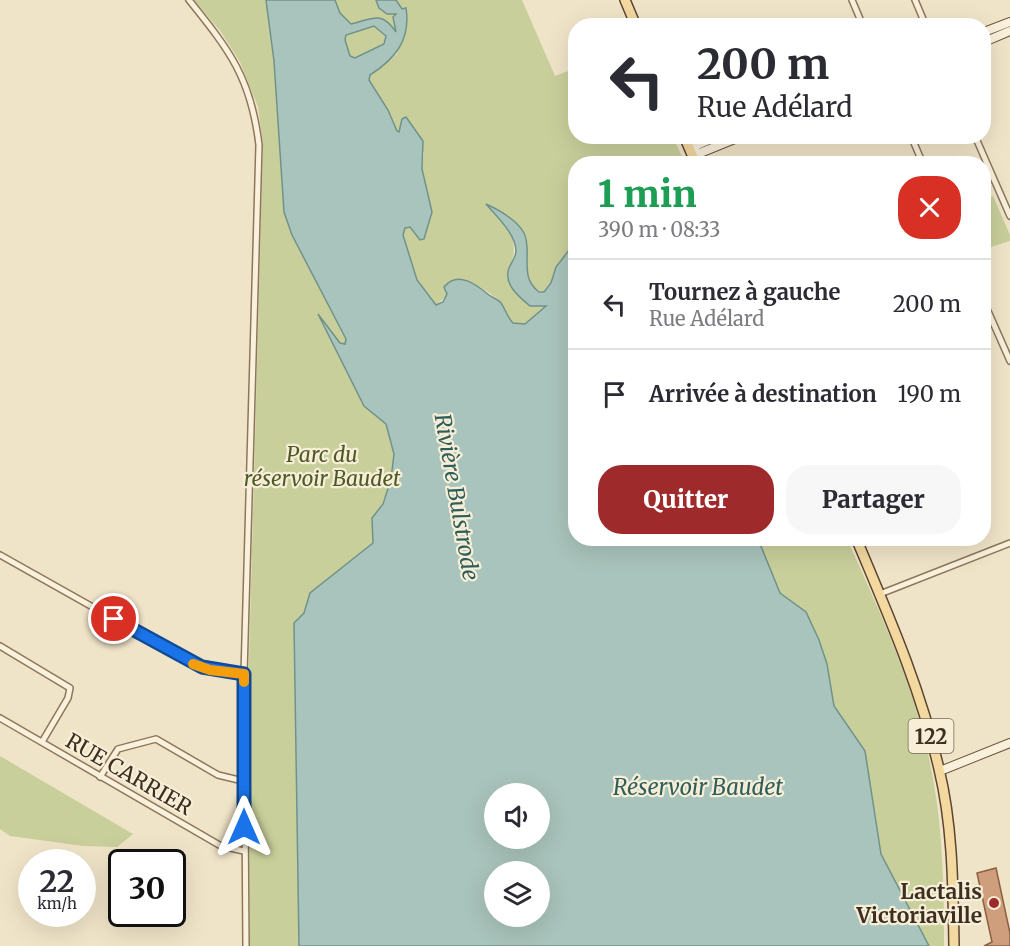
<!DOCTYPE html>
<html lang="fr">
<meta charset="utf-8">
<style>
:root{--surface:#fff;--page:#f7f7f7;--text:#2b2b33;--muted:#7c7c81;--line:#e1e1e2;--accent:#9e2a2b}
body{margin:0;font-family:Merriweather,serif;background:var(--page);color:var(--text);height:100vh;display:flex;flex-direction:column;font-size:22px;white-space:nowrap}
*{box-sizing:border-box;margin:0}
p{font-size:20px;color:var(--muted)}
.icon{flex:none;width:33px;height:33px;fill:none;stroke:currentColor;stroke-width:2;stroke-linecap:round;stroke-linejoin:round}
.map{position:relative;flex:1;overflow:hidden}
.drawer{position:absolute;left:568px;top:156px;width:423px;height:390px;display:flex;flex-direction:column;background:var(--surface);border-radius:24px;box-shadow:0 6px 24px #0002}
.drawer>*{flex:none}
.hud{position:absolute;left:568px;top:18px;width:423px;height:126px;border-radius:24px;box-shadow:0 6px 24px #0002;background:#fff;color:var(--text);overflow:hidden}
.tools{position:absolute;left:484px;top:783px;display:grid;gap:12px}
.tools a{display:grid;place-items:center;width:66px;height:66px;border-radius:50%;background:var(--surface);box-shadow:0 6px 24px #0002;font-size:30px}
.speed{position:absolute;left:18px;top:849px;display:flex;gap:12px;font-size:30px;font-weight:700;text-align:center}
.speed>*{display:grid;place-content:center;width:78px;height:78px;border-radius:50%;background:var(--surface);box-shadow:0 6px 24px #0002;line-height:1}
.speed small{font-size:15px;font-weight:400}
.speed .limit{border:3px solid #111;border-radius:9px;background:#fff;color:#111}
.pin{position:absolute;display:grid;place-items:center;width:51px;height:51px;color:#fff;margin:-26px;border:3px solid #fff;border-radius:50%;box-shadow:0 2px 6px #0007}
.me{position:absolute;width:66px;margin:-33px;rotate:0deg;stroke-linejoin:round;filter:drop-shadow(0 0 4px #0008)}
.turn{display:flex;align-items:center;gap:21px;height:126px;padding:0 30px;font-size:27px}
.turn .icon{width:78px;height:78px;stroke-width:2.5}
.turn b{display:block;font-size:42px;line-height:51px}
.round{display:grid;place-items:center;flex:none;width:63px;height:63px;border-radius:24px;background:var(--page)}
.summary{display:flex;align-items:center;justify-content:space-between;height:102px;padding:0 30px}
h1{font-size:36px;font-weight:800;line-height:45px;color:#1e9e55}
.cta{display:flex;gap:12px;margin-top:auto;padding:12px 30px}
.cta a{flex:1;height:69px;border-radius:24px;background:var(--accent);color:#fff;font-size:24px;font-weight:800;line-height:69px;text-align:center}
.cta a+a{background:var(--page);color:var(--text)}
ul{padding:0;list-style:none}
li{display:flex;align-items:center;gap:18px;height:90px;padding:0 30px;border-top:2px solid var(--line)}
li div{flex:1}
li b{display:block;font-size:22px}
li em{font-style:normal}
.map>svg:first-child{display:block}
.green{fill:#c9cf9b}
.water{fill:#a9c4bc;stroke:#6f938a;stroke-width:1.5;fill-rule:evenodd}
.building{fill:#cf9f7d;stroke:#8d5f41;stroke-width:1.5}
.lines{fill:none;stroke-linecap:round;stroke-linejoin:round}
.street-casing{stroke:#8d765c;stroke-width:8}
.secondary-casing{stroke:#6f573f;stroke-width:10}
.primary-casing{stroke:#5b4430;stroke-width:12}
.street{stroke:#faf1dc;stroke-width:5}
.secondary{stroke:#faf1dc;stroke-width:8}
.primary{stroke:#f3d9a0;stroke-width:9}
.route-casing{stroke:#114b97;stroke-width:15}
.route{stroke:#1a73e8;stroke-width:10}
.slow{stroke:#f59e0b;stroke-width:10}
.poi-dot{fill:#9e2a2b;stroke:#f7eed8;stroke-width:2}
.labels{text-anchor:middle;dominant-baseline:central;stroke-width:4.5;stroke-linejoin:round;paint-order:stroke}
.shield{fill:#f7eed8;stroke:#756857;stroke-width:1.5}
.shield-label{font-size:20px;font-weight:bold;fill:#3d2e20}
.park-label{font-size:21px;font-style:italic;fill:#4d5a26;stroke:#f7eed8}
.street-label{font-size:21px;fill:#3d2e20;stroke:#f7eed8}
.poi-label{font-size:21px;font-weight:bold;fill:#3d2e20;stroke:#f7eed8;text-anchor:end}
.water-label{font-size:22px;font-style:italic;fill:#2f5d5a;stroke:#f7eed8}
</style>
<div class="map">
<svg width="1010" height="946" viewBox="0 0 1010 946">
<rect width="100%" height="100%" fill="#f0e4c8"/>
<!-- green -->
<path class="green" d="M194,0H266L274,61L284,212L292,235L346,339L345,344H340L319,316L364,406L386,424L394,454L391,479L382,504L372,518L373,543L310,593L304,613L294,623L299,946H250L248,698L263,144L258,107L240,62L221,32Z
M335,0H376L379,8L396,14L393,18L396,33C382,10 373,19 351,25L340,13Z
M396,0H522L555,76L576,68V136L673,137L685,163L576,164V186L572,180L576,241L556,267L551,283L544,292L535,290C527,274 524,262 527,244L501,211L487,205C507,229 523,239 508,271L546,303L544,309L525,324L513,323C507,317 506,309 501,303C495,295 474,283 465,280L436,305L417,280L403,235L405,228L410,226L420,239L429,197L422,169L424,153L402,119L399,132L397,131L388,110L369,80L370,75L397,54L402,9Z
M374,26L386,37L384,44L355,58L350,56L345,40L346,35Z
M993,196L1010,235V241L984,249V199Z
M758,539H847C882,616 918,694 933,778C943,833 944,890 944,946H929L881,854L872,793L834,706L827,664L819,640L806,612L780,594Z
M0,756L133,834L117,847L83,846L10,836L0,829Z"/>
<!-- water -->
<path class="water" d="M266,0H335L340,13L351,24C373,19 381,10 396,32L393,17L396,14H387L379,8L376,0H396L402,9L406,8C411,40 395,59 370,75L369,80L388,110L397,131L399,132L402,119L406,117L423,141L422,169L432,212L424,239L420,240L410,227L405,228L403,235L417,280L436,305L443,302L447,294L444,287C458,270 477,285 489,295C493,298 499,300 501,303C506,310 507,317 513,323L525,324L546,306H530C519,297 503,284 509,268C511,263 516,257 516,251C516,234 496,216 486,204C499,210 517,220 524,233C533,251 518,277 539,292H544L551,283L556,267L576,241V288L570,292L569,297L576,300V538L758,539L780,593L806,612L819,640L827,664L834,706L865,751L881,854L929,946H299L294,623L304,613L310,593L373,543L372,518L383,504L391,479L394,454L386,424L364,406L318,314L340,343L345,344L346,339L292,235L284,212L274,61ZM374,26L386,36L384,44L355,58L350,56L345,40L346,35ZM495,794H540V838H495ZM495,872H540V916H495Z"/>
<!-- building -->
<path class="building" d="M996,868L1010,933V946H984L992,942L977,873Z"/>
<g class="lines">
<!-- street casing -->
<g class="street-casing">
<path id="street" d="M189,0C230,51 251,78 259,145L244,674L246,946
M852,0L863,26
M915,0L926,26
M911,136L923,164
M975,136L1010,216
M984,302L1010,361
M0,555L194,664L210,670L244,674
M880,594L1010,543
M0,646L70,688L68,698L42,742
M0,718L221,846L244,851
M100,777L118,749L156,739L218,775L243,781"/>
</g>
<!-- secondary casing -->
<g class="secondary-casing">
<path id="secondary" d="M984,32L1010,22
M984,42L1010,31
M691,151L700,153L742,136
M691,151L697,145L718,136
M940,771L1010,743"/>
</g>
<!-- primary casing -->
<g class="primary-casing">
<path id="primary" d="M625,0L636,26
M684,136L696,164
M856,538C888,614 921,689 939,769C953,827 953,887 954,946"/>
</g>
<!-- street -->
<use href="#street" class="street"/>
<!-- secondary -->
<use href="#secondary" class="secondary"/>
<!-- primary -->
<use href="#primary" class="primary"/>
</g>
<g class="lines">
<!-- route casing -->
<g class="route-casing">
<path id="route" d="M114,619L202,667L244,674V827"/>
</g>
<!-- route -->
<use href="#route" class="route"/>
<!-- slow -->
<path class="slow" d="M193,664L210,670L244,674V682"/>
</g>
<!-- markers -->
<circle class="poi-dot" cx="994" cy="903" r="6"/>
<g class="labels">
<!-- shield labels -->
<rect class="shield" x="908.5" y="719" width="45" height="34" rx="4.5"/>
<g class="shield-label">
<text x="931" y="736">122</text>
</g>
<!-- park labels -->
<g class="park-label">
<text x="322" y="454">Parc du<tspan x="322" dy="24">réservoir Baudet</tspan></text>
</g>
<!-- street labels -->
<g class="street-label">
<text transform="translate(129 774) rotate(30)">RUE CARRIER</text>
</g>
<!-- poi labels -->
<g class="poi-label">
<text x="982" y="891">Lactalis<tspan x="982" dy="24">Victoriaville</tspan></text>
</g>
<!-- water labels -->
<g class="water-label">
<text transform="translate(457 497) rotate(80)">Rivière Bulstrode</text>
<text x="698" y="787">Réservoir Baudet</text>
</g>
</g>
</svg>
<div class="tools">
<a><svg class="icon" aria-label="sound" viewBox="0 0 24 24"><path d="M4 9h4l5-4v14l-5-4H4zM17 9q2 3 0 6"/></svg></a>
<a><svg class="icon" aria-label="layers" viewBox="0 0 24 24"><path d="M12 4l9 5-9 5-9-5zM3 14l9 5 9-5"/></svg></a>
</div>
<div class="speed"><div>22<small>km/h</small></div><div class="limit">30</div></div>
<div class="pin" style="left:114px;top:619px;background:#d93025"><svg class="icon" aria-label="arrive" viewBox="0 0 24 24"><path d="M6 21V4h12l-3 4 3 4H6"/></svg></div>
<svg class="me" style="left:244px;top:827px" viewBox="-20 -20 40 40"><path d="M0-17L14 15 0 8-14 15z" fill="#1a73e8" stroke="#fff" stroke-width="4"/></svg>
<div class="hud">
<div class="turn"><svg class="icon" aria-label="left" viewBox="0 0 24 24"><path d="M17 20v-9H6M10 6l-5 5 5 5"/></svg><div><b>200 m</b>Rue Adélard</div></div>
</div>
<section class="drawer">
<div class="summary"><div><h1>1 min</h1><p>390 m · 08:33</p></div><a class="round" style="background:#d93025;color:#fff"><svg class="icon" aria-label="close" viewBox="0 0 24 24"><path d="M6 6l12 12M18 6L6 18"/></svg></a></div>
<ul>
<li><svg class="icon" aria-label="left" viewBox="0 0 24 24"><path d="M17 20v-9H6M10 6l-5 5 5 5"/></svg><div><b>Tournez à gauche</b><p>Rue Adélard</p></div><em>200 m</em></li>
<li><svg class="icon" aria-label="arrive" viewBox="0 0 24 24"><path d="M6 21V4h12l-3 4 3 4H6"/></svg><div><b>Arrivée à destination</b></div><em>190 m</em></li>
</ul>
<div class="cta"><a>Quitter</a><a>Partager</a></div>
</section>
</div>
